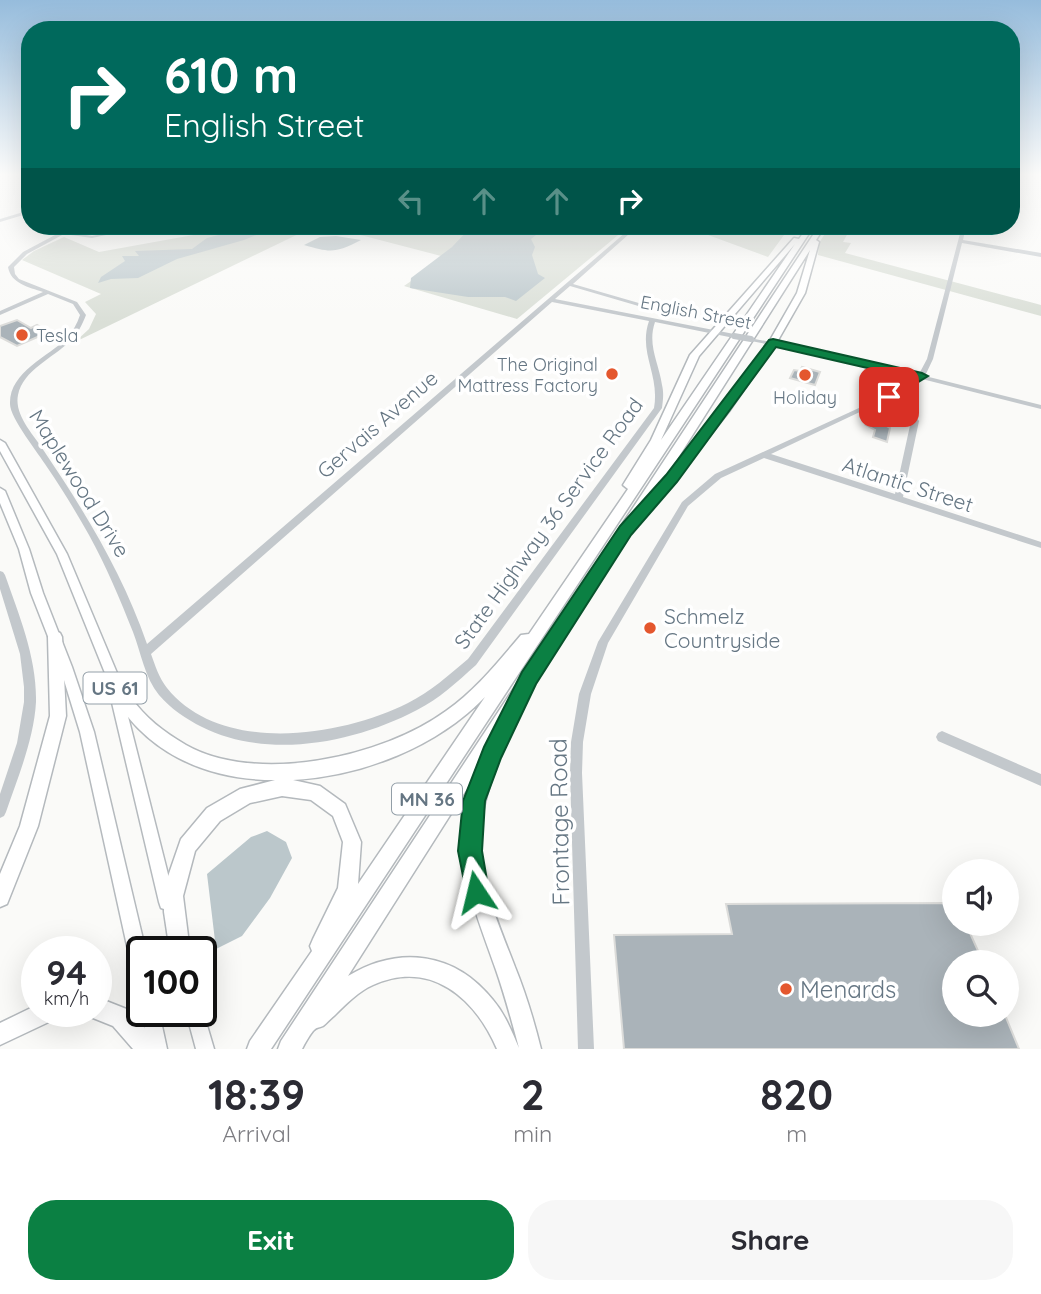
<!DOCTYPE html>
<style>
:root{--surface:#fff;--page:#f7f7f7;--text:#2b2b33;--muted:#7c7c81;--accent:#0b8043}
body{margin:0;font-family:Quicksand,sans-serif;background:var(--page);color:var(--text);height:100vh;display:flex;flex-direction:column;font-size:26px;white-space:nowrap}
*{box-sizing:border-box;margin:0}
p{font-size:23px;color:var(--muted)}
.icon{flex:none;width:38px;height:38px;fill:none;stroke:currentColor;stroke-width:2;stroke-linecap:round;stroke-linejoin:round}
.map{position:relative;height:1049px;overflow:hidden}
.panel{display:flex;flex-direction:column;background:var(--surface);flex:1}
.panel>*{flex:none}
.guide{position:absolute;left:21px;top:21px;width:999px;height:214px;border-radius:28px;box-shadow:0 7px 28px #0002;background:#00695c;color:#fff;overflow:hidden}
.buttons{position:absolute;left:942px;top:859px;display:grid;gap:14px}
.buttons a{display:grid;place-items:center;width:77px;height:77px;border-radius:50%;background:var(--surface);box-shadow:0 7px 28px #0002;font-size:35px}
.speed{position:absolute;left:21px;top:936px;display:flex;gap:14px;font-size:35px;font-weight:700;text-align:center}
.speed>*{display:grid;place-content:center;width:91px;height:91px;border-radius:50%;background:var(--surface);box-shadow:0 7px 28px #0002;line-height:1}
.speed small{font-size:18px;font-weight:400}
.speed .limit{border:4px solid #111;border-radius:10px;background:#fff;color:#111}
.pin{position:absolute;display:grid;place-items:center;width:60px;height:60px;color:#fff;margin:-30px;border-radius:14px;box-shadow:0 4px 10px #0006}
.me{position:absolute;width:77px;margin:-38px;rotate:350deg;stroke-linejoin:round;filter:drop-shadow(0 0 5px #0008)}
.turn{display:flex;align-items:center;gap:24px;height:147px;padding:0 28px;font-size:32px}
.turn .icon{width:91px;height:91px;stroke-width:2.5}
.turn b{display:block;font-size:49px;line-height:60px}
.lanes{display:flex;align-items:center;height:66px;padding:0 28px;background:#0003;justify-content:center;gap:35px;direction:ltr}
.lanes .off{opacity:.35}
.eta{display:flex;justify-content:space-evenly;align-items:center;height:119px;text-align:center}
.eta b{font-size:42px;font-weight:700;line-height:49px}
.primary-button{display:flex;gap:14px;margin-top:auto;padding:14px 28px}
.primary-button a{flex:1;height:80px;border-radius:28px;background:var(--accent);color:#fff;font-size:28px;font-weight:700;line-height:80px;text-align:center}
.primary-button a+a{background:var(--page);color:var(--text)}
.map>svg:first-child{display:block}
.green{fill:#dadfd7}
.water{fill:#bbc7cb}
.building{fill:#aab3b9;stroke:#dcdcda;stroke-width:2}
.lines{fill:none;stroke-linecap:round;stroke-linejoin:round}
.major-casing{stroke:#b5babe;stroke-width:3}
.highway-casing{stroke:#b4b9bd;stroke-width:3}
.minor{fill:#c3c8cc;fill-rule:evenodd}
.major{fill:#fff;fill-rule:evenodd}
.highway{fill:#fff;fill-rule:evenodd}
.minor-bridge{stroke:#c3c8cc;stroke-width:6}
.route{fill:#0b8043;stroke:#07532c;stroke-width:2}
.poi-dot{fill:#e4572e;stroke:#fff;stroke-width:2.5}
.labels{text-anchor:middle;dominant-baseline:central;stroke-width:7;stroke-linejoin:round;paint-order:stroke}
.far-street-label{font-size:18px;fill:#657683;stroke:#fff}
.far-poi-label{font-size:18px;fill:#657683;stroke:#fff;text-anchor:start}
.shield{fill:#fff;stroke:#939fa8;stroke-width:2}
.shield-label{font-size:19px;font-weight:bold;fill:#657683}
.street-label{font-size:21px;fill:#657683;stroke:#fff}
.poi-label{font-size:21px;fill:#657683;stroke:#fff;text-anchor:start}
.near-street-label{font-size:24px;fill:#657683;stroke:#fff}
.near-poi-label{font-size:24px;fill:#657683;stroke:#fff;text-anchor:start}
</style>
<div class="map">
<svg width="1041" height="1049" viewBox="0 0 1041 1049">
<rect width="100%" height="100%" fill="#fafaf8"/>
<!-- green -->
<path class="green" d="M215,226H315L75,342L89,329L96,314L85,302L101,294L22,260L34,251L64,237L99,252L210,232Z
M326,226H629L517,319L404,286L445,257Z
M704,226H751L784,235L768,257L700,232Z
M830,226H847L843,232L848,233L843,242L851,243L845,253L1041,305V316L818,255L819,243Z"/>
<!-- water -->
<path class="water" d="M235,226H278L244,240L177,259L138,278L111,279L98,283L101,277L125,261L122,256H139L135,251L192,249L207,238L223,234L224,231Z
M472,226H547L531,239L535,247L532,255L538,274L545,278L516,301L505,297H468L410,288L411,278L452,247Z
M336,236L361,240C336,253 331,253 304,245L320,237Z
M267,831L286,842L292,858L270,898L242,936L216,949L207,874L251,837Z"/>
<!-- building -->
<path class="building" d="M17,320L31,328L37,325L49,332L17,346L0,337V326Z
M802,367L820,372L815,385L790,378L794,370L800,371Z
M876,420L890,428L887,442L873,437L875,430L866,425Z
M954,903V924H966L983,962H954V1015H1005L1019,1049H624L614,935L732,934L726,904Z"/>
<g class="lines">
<!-- major casing -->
<g class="major-casing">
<path id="major" d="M0,440L5,443L67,554L117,673L175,902L173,908L167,910L161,908L159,902L105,673L57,554L0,451Z
M0,488L5,491L29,549L43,593L72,667L94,732L146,952H142V982L136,979L133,973L80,732L60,667L31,593L19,549L0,503Z
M201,1005L214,1049H196L186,1012H201Z
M142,1010V1012H159L167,1049H149L141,1012Z"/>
</g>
<!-- highway casing -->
<g class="highway-casing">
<path id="highway" d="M808,226H814L271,1049H247L250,1041L312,951L310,946L313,939L338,888L343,842L333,816L311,800L282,796L250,803L220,821L195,851L183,896L190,952H170L164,912V888L181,839L207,808L240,789L275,780C204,780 142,751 109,688L106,683L109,678L114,676C123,679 125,689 130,696C145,718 164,732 186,745C257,785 383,757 446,711C476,690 498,662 521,635L529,634L628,489L623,485L651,440L690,355L794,238L799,239ZM795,244L661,440L699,356ZM485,697L358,884L361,842L345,804L320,786L293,780C362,776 437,747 485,697Z
M819,226H825L816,240L819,242L805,293L777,342L730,410L655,505H648L503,733L507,739C496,767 484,796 481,826C476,876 498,922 515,967C526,994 534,1021 541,1049H497C475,998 431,959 373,985C359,991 346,1004 335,1015C331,1018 327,1023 323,1026C317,1029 318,1026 313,1031C309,1036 305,1043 302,1049H278L281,1041ZM810,250L797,293L769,342L722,406L669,472ZM475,776C446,847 473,904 496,970C505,996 512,1022 519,1048C512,1032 505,1014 493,1000C455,952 399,945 348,976Z
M55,631L60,633L62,637L66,716L38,826L7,904L0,907V874L20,826L50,716L48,637L50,633Z
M96,997L129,1010L156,1041L159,1049H133L113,1026L88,1016L87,1012H96Z
M37,1005V1012H56L53,1020L0,1045V1023Z"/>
</g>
<!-- minor -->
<path class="minor" d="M30,210V213L0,222V219Z
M72,226H77L68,232L92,236L140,226H148L92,238L64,234L27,254L14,267L15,274L19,279L77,302L86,315C82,325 78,334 69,342C53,358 23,370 18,395C14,415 33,434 44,451C85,512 123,574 147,644L633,226H638L573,284L663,310V312H659L570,286L555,299L734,334L737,336L734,338L655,322C647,345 659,363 662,385C664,393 663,400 662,408L476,665C457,682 439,699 417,710C354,743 268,760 202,727C186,719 171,709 159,695C145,678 141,653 133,632C120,599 106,566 89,535C76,512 62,489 47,467C39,454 10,418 10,404C9,372 48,357 67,338C73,331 77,324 80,315L73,304L48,294L0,315V311L43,292C29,287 11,284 8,267L23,252ZM552,302L649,321C638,353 660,374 654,408L468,659C449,675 430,692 408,703C340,737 221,755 167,688C159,678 155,665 151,654Z
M962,226H966L963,240L1041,253V257L962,243L933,359L925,376L1041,405V409L922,379L900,393L771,454L895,494L911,421L903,411L904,409H910L919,421L903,497L1041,542V548L764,458L721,478L688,506L608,643L591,694L583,742L582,773L594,1049H578L570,773L571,742L579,694L598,642L682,502L715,474L896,391L915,377L838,358L751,341L748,339L749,338L838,354L919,374L927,359Z
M0,571L3,572L5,575C19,615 37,658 36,702C34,739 18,777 6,812L4,816L0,818V794L17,743L24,702V687L20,654L0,589Z
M942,731L1041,774V786L938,741L936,737L938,733Z"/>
<!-- major -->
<use href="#major" class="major"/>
<!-- highway -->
<use href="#highway" class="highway"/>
<!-- minor-bridge -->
<path class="minor-bridge" d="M734,336L751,339"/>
</g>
<!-- sky -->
<linearGradient id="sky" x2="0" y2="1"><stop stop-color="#96bcdc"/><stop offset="0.54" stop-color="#fdfdfc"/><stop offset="1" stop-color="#fdfdfc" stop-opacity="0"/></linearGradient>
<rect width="1041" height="323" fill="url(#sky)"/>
<!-- route -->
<path class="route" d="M773,339L922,373L928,376L889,400L884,399V394L911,378L776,347L677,482L631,535L536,684L501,758L485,801L482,851L489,892L485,901L476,905L468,901L458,851L463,801L484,747L522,672L620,526L666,475L769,340Z"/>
<!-- markers -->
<g class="poi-dot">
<circle cx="22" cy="335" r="7"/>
<circle cx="612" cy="374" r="7"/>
<circle cx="805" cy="375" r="7"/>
<circle cx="650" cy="628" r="7"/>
<circle cx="786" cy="989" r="7"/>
</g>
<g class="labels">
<!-- far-street labels -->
<g class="far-street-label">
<text transform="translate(696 312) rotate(11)">English Street</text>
</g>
<!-- far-poi labels -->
<g class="far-poi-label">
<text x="36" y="335">Tesla</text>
<text x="598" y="364" text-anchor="end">The Original<tspan x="598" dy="21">Mattress Factory</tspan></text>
<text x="805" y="397" text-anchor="middle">Holiday</text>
</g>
<!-- shield labels -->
<g class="shield">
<rect x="83.5" y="672.5" width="63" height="31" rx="5"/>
<rect x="392" y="783.5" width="70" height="31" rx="5"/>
</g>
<g class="shield-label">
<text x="115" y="688">US 61</text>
<text x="427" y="799">MN 36</text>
</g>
<!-- street labels -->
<g class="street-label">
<text transform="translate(377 424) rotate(-41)">Gervais Avenue</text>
<text transform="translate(80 483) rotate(58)">Maplewood Drive</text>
<text transform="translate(908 484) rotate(18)">Atlantic Street</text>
<text transform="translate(548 523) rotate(-54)">State Highway 36 Service Road</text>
</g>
<!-- poi labels -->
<g class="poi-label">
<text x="664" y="616">Schmelz<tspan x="664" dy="24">Countryside</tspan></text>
</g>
<!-- near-street labels -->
<g class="near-street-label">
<text transform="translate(559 822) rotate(-91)">Frontage Road</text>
</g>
<!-- near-poi labels -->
<g class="near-poi-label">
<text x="800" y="989">Menards</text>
</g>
</g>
</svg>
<div class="buttons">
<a><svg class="icon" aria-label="sound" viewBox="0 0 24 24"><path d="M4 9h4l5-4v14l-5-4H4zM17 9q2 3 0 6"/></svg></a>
<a><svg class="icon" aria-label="search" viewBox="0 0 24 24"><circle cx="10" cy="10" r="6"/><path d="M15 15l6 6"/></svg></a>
</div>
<div class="speed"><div>94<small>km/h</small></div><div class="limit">100</div></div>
<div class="pin" style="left:889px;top:397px;background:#d93025"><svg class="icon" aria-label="arrive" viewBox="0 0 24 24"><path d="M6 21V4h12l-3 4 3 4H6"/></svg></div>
<svg class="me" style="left:476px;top:892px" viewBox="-20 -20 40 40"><path d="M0-17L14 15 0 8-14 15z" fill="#0b8043" stroke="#fff" stroke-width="4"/></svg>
<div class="guide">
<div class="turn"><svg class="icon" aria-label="right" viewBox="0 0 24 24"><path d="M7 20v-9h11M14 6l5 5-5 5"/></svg><div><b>610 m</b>English Street</div></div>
<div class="lanes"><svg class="icon off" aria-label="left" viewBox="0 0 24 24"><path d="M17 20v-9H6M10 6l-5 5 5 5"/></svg><svg class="icon off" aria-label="ahead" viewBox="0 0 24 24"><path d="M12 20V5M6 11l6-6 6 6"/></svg><svg class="icon off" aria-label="ahead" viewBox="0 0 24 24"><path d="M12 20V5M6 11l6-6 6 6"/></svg><svg class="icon" aria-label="right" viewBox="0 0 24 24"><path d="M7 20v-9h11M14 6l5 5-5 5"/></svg></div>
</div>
</div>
<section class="panel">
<div class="eta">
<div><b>18:39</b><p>Arrival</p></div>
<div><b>2</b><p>min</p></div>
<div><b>820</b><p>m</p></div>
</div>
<div class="primary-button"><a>Exit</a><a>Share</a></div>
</section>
